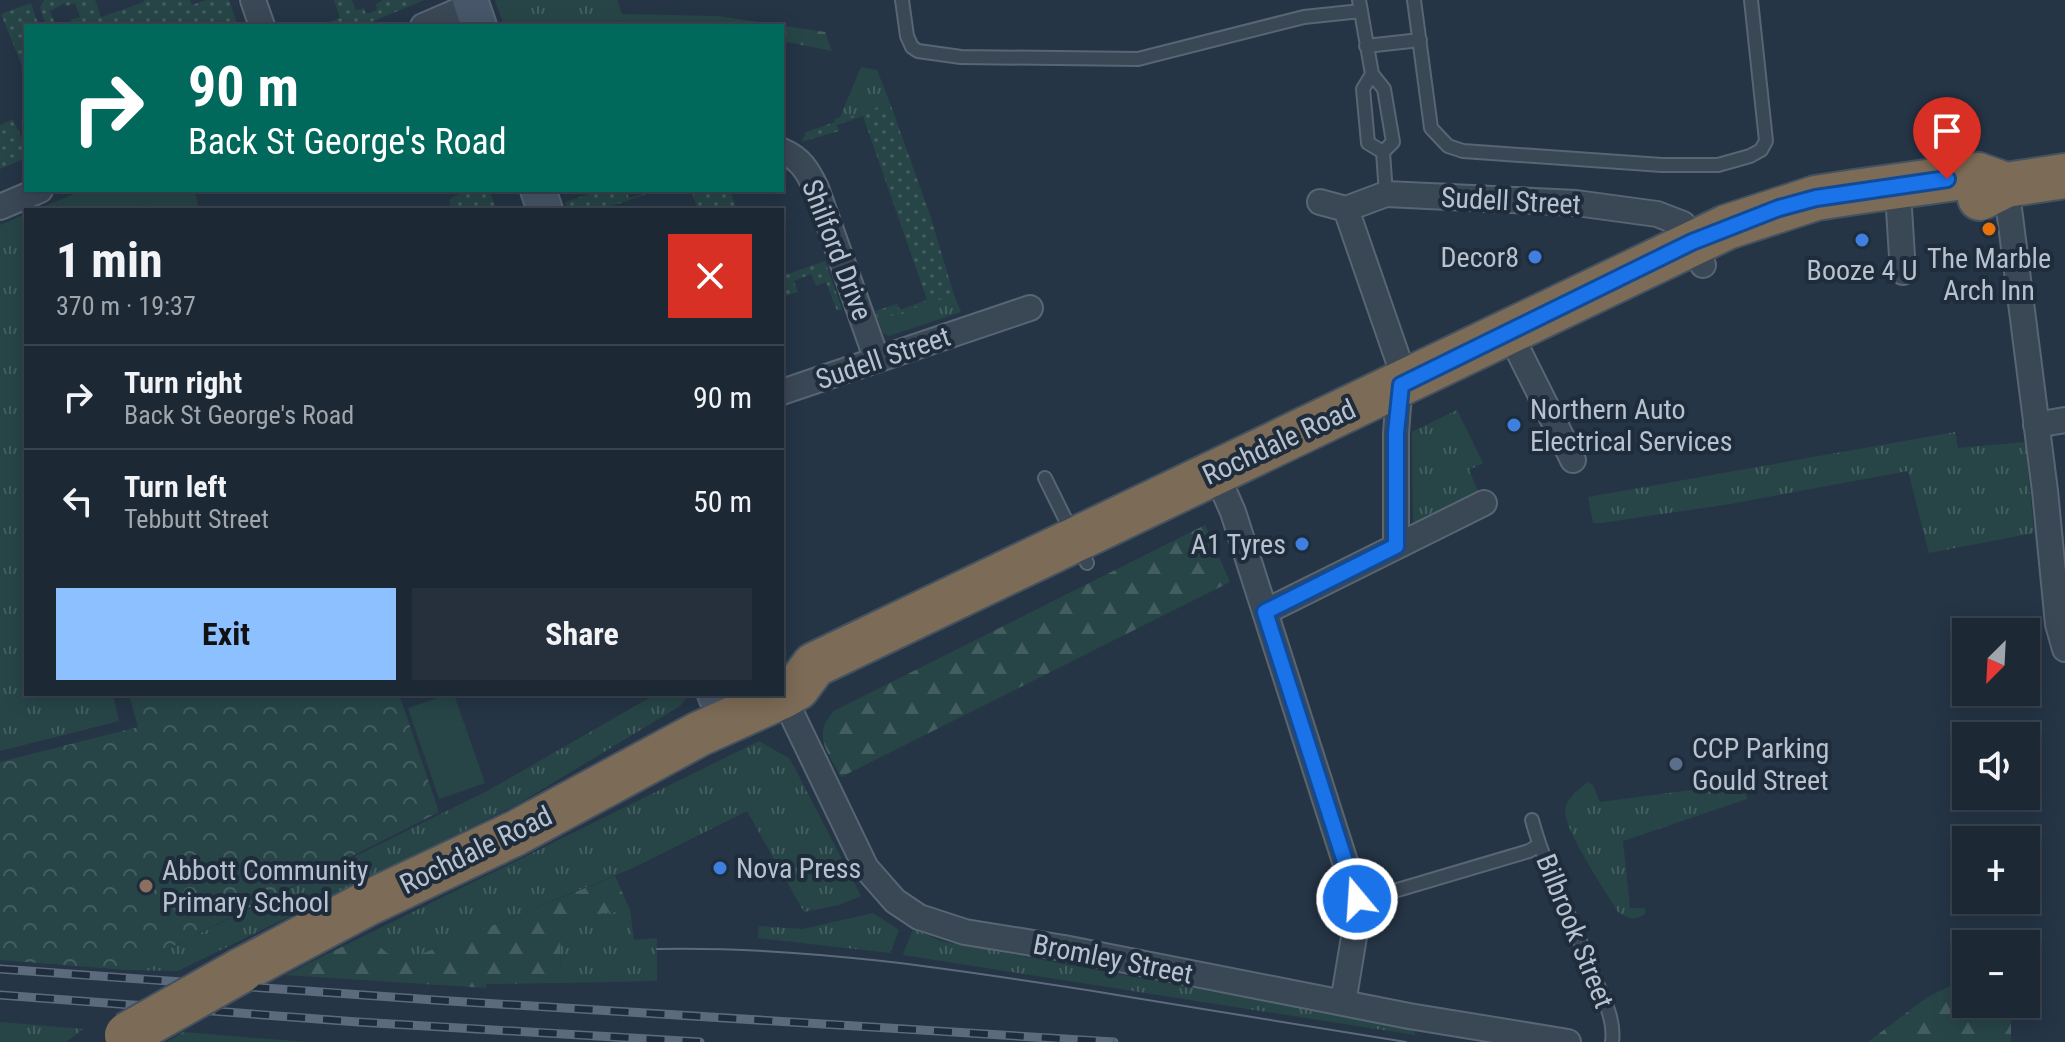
<!DOCTYPE html>
<meta charset="utf-8">
<style>
:root{--surface:#1c2834;--page:#25303c;--text:#f1f3f6;--muted:#a0a6ac;--line:#3a444f;--accent:#8cc0ff}
body{margin:0;font-family:"Roboto Condensed",sans-serif;background:var(--page);color:var(--text);height:100vh;display:flex;flex-direction:column;font-size:30px;white-space:nowrap}
*{box-sizing:border-box;margin:0}
p{font-size:26px;color:var(--muted)}
.icon{flex:none;width:44px;height:44px;fill:none;stroke:currentColor;stroke-width:2;stroke-linecap:round;stroke-linejoin:round}
.map{position:relative;flex:1;overflow:hidden}
.details{position:absolute;left:24px;top:208px;width:760px;height:488px;display:flex;flex-direction:column;background:var(--surface);border-radius:0px;box-shadow:0 4px 20px #0003,0 0 0 2px var(--line)}
.details>*{flex:none}
.top-card{position:absolute;left:24px;top:24px;width:760px;height:168px;border-radius:0px;box-shadow:0 4px 20px #0003,0 0 0 2px var(--line);background:#00695c;color:#fff;overflow:hidden}
.needle{width:52px;rotate:204deg}
.fabs{position:absolute;left:1952px;top:618px;display:grid;gap:16px}
.fabs a{display:grid;place-items:center;width:88px;height:88px;border-radius:0px;background:var(--surface);box-shadow:0 4px 20px #0003,0 0 0 2px var(--line);font-size:40px}
.pin{position:absolute;display:grid;place-items:center;width:68px;height:68px;color:#fff;margin:-82px -34px;border-radius:50% 50% 50% 0;rotate:-45deg;box-shadow:0 0 8px #0007}
.pin .icon{rotate:45deg}
.me{position:absolute;width:88px;margin:-44px;rotate:342deg;stroke-linejoin:round;filter:drop-shadow(0 0 6px #0008)}
.turn{display:flex;align-items:center;gap:28px;height:168px;padding:0 32px;font-size:36px}
.turn .icon{width:104px;height:104px;stroke-width:2.5}
.turn b{display:block;font-size:56px;line-height:68px}
.round{display:grid;place-items:center;flex:none;width:84px;height:84px;border-radius:0px;background:var(--page)}
.summary{display:flex;align-items:center;justify-content:space-between;height:136px;padding:0 32px}
h1{font-size:48px;font-weight:700;line-height:60px}
.cta{display:flex;gap:16px;margin-top:auto;padding:16px 32px}
.cta a{flex:1;height:92px;border-radius:0px;background:var(--accent);color:#111;font-size:32px;font-weight:700;line-height:92px;text-align:center}
.cta a+a{background:var(--page);color:var(--text)}
ul{padding:0;list-style:none}
li{display:flex;align-items:center;gap:24px;height:104px;padding:0 32px;border-top:2px solid var(--line)}
li div{flex:1}
li b{display:block;font-size:30px}
li em{font-style:normal}
.map>svg:first-child{display:block}
.grass{fill:url(#grass-tufts)}
.forest{fill:url(#forest-firs)}
.park{fill:url(#park-crowns)}
.garden{fill:url(#garden-dots)}
.pitch{fill:#274547}
.lines{fill:none;stroke-linecap:round;stroke-linejoin:round}
.lane-casing{stroke:#586573;stroke-width:16}
.street-casing{stroke:#586573;stroke-width:28}
.secondary-casing{stroke:#586573;stroke-width:38}
.highway-casing{stroke:#445260;stroke-width:48}
.lane{stroke:#3a4755;stroke-width:12}
.street{stroke:#3a4755;stroke-width:24}
.secondary{stroke:#475669;stroke-width:34}
.highway{stroke:#7c6b56;stroke-width:44}
.tram{stroke:#5b6b7d;stroke-width:2}
.rail-casing{stroke:#5b6b7d;stroke-width:9}
.rail{stroke:#1e2c3b;stroke-width:6;stroke-dasharray:18;stroke-linecap:butt}
.highway-bridge-casing{stroke:#445260;stroke-width:48;stroke-linecap:butt}
.highway-bridge{stroke:#7c6b56;stroke-width:44}
.route-casing{stroke:#114b97;stroke-width:20}
.route{stroke:#1a73e8;stroke-width:14}
.food-dot{fill:#e8710a;stroke:#1e2c3b;stroke-width:3}
.shop-dot{fill:#3f7fe0;stroke:#1e2c3b;stroke-width:3}
.service-dot{fill:#5c6f8a;stroke:#1e2c3b;stroke-width:3}
.education-dot{fill:#8d6e63;stroke:#1e2c3b;stroke-width:3}
.labels{text-anchor:middle;dominant-baseline:central;stroke-width:8;stroke-linejoin:round;paint-order:stroke}
.street-label{font-size:28px;fill:#b8c2cf;stroke:#1e2c3b}
.poi-label{font-size:28px;fill:#b8c2cf;stroke:#1e2c3b;text-anchor:start}
</style>
<div class="map">
<svg width="2065" height="1042" viewBox="0 0 2065 1042">
<defs>
<pattern id="grass-tufts" width="24" height="20" patternUnits="userSpaceOnUse" patternTransform="scale(2)"><rect width="24" height="20" fill="#274547"/><path d="M3 7l-1-3M5 7V3M7 7l1-3M15 17l-1-3M17 17v-4M19 17l1-3" fill="none" stroke="#445e60"/></pattern>
<pattern id="forest-firs" width="22" height="20" patternUnits="userSpaceOnUse" patternTransform="scale(2)"><rect width="22" height="20" fill="#274547"/><path d="M5 1l3.5 6h-7zM16 11l3.5 6h-7z" fill="#445e60"/></pattern>
<pattern id="park-crowns" width="20" height="18" patternUnits="userSpaceOnUse" patternTransform="scale(2)"><rect width="20" height="18" fill="#274547"/><path d="M2 6a3 3 0 1 1 6 0M12 15a3 3 0 1 1 6 0" fill="none" stroke="#445e60"/></pattern>
<pattern id="garden-dots" width="8" height="8" patternUnits="userSpaceOnUse" patternTransform="scale(2)"><rect width="8" height="8" fill="#274547"/><path d="M2 2h.1M6 6h.1" fill="none" stroke="#445e60" stroke-width="1.8" stroke-linecap="round"/></pattern>
</defs>
<rect width="100%" height="100%" fill="#253546"/>
<!-- grass -->
<path class="grass" d="M495,0H617L622,14L620,26H504Z
M861,67L877,70L890,103L836,123L834,120L840,117Z
M84,190H139L147,210H35Z
M26,214V694H113L119,721L0,751V225Z
M954,295L961,312L889,336L883,333L878,320Z
M1457,410L1483,463L1469,470L1479,493L1418,524H1413L1412,432Z
M1955,432L1958,448L2025,442L2034,533L1929,553L1908,471L1730,504L1601,523H1593L1588,497Z
M656,694H688V696L680,706L518,804L178,971L126,970L491,789Z
M759,741L790,759L861,896L839,905L804,912L747,811L633,868L399,963L366,935Z
M1588,782L1593,785L1600,802L1745,783L1747,799L1623,841L1630,908H1645V914C1634,921 1629,919 1618,912C1606,892 1565,831 1565,811C1566,798 1579,790 1588,782Z
M630,910L634,940L657,938V981L561,983L560,919Z
M873,913L899,930L890,953L758,938L759,926L803,929Z
M913,929L941,941L1415,1029V1035L903,955Z
M0,1022L83,1029L66,1042H0Z
M183,1032L307,1042H167Z"/>
<!-- forest -->
<path class="forest" d="M622,14L718,16L825,32L832,51L782,41V26H620Z
M1205,525L1230,582L841,777C828,751 811,736 834,711Z
M615,876L630,910L560,919L561,983L486,984V988L285,975L366,935L399,963Z
M1966,978V1004H2011V1042H1868L1926,998Z"/>
<!-- park -->
<path class="park" d="M129,694H399L439,812L126,970L0,960V762L138,727Z"/>
<!-- garden -->
<path class="garden" d="M44,0H95L101,17L144,2V0H190L192,5L206,0H229L238,26H226L224,21L211,26H72L70,20L80,17L75,3L66,6L65,3L50,11L56,26H46L40,7Z
M334,0H352L356,10L364,8L366,14L377,10L376,4L383,0H424L362,26H319L340,18Z
M31,3L39,26H26V76L1,14Z
M890,103L930,215L954,295L878,320L875,311L897,304L900,310L927,300L863,116L837,125L839,131L801,142L806,132Z
M13,119L26,148V158L0,169V125Z
M467,190H489L497,210H449L450,199Z
M601,190H626L629,198L658,190L601,210H567L565,202Z
M691,190H730L737,210H698Z
M825,261L842,309L837,311L826,282L816,286L811,274L794,281L798,292L782,297V276Z"/>
<!-- pitch -->
<path class="pitch" d="M139,190H194L200,210H147Z
M449,694H454L485,783L439,799L408,708Z"/>
<g class="lines">
<!-- lane casing -->
<g class="lane-casing">
<path id="lane" d="M902,0L907,36L912,47L918,51L961,57L1138,59L1304,17L1361,11
M1359,0L1372,74L1384,89L1393,142L1383,152L1386,194
M1414,0L1431,128L1448,146L1463,151L1662,165H1718L1750,156L1761,150L1766,141L1751,0
M1366,46L1420,40
M1372,74L1363,89L1368,143L1383,152
M1045,478L1087,563
M1532,820C1547,876 1577,928 1597,983C1605,1002 1615,1021 1612,1042
M1357,899H1367L1529,851L1539,845"/>
</g>
<!-- street casing -->
<g class="street-casing">
<path id="street" d="M253,0L262,26
M423,26L472,5
M782,151C801,159 807,170 816,188L877,360
M2006,185L2045,491L2058,624L2065,649
M1320,202L1346,209L1386,194L1576,203L1657,214L1683,224L1703,265
M0,207L40,190
M1346,209L1401,368L1396,433V546
M1899,209L1903,272
M1520,354L1573,460
M782,392L1030,308
M2036,425L2065,420
M1215,471L1233,512L1357,899V919L1343,1003
M1265,612L1484,503
M783,696L866,868L895,901L919,917L965,932L1064,948L1409,1016L1568,1042"/>
</g>
<!-- secondary casing -->
<g class="secondary-casing">
<path id="secondary" d="M470,0L479,26
M538,190L545,210
M715,694L726,720"/>
</g>
<!-- highway casing -->
<g class="highway-casing">
<path id="highway" d="M1980,198L2006,185L2065,176
M242,970L368,903L516,833L699,734L783,696L797,688L814,665L1727,227L1816,198L1855,192L1978,175L2006,185"/>
</g>
<!-- lane -->
<use href="#lane" class="lane"/>
<!-- street -->
<use href="#street" class="street"/>
<!-- secondary -->
<use href="#secondary" class="secondary"/>
<!-- highway -->
<use href="#highway" class="highway"/>
<!-- tram -->
<path class="tram" d="M657,949C806,946 952,969 1099,992C1201,1009 1303,1025 1406,1042"/>
<!-- rail casing -->
<g class="rail-casing">
<path id="rail" d="M0,969L434,1000L1114,1042
M0,995L358,1022L700,1042"/>
</g>
<!-- rail -->
<use href="#rail" class="rail"/>
<!-- highway-bridge casing -->
<g class="highway-bridge-casing">
<path id="highway-bridge" d="M127,1035L242,970"/>
</g>
<!-- highway-bridge -->
<use href="#highway-bridge" class="highway-bridge"/>
</g>
<g class="lines">
<!-- route casing -->
<g class="route-casing">
<path id="route" d="M1357,899L1265,612L1396,546V433L1401,385L1692,242L1779,208L1816,198L1947,179"/>
</g>
<!-- route -->
<use href="#route" class="route"/>
</g>
<!-- markers -->
<circle class="food-dot" cx="1989" cy="229" r="8"/>
<g class="shop-dot">
<circle cx="1862" cy="240" r="8"/>
<circle cx="1535" cy="257" r="8"/>
<circle cx="1514" cy="425" r="8"/>
<circle cx="1302" cy="544" r="8"/>
<circle cx="720" cy="868" r="8"/>
</g>
<circle class="service-dot" cx="1676" cy="764" r="8"/>
<circle class="education-dot" cx="146" cy="886" r="8"/>
<g class="labels">
<!-- street labels -->
<g class="street-label">
<text transform="translate(1511 201) rotate(3)">Sudell Street</text>
<text transform="translate(837 250) rotate(69)">Shilford Drive</text>
<text transform="translate(883 358) rotate(-19)">Sudell Street</text>
<text transform="translate(1279 442) rotate(-25)">Rochdale Road</text>
<text transform="translate(476 850) rotate(-26)">Rochdale Road</text>
<text transform="translate(1575 931) rotate(68)">Bilbrook Street</text>
<text transform="translate(1113 959) rotate(11)">Bromley Street</text>
</g>
<!-- poi labels -->
<g class="poi-label">
<text x="1519" y="257" text-anchor="end">Decor8</text>
<text x="1989" y="258" text-anchor="middle">The Marble<tspan x="1989" dy="32">Arch Inn</tspan></text>
<text x="1862" y="270" text-anchor="middle">Booze 4 U</text>
<text x="1530" y="409">Northern Auto<tspan x="1530" dy="32">Electrical Services</tspan></text>
<text x="1286" y="544" text-anchor="end">A1 Tyres</text>
<text x="1692" y="748">CCP Parking<tspan x="1692" dy="32">Gould Street</tspan></text>
<text x="736" y="868">Nova Press</text>
<text x="162" y="870">Abbott Community<tspan x="162" dy="32">Primary School</tspan></text>
</g>
</g>
</svg>
<div class="fabs">
<a><svg class="needle" viewBox="-14 -14 28 28"><path d="M0-13l5 13h-10z" fill="#e53935"/><path d="M0 13l5-13h-10z" fill="#a0a6ac"/></svg></a>
<a><svg class="icon" aria-label="sound" viewBox="0 0 24 24"><path d="M4 9h4l5-4v14l-5-4H4zM17 9q2 3 0 6"/></svg></a>
<a>+</a>
<a>−</a>
</div>
<div class="pin" style="left:1947px;top:179px;background:#d93025"><svg class="icon" aria-label="arrive" viewBox="0 0 24 24"><path d="M6 21V4h12l-3 4 3 4H6"/></svg></div>
<svg class="me" style="left:1357px;top:899px" viewBox="-20 -20 40 40"><circle r="17" fill="#1a73e8" stroke="#fff" stroke-width="3"/><path d="M0-11L8 9 0 5-8 9z" fill="#fff"/></svg>
<div class="top-card">
<div class="turn"><svg class="icon" aria-label="right" viewBox="0 0 24 24"><path d="M7 20v-9h11M14 6l5 5-5 5"/></svg><div><b>90 m</b>Back St George's Road</div></div>
</div>
<section class="details">
<div class="summary"><div><h1>1 min</h1><p>370 m · 19:37</p></div><a class="round" style="background:#d93025;color:#fff"><svg class="icon" aria-label="close" viewBox="0 0 24 24"><path d="M6 6l12 12M18 6L6 18"/></svg></a></div>
<ul>
<li><svg class="icon" aria-label="right" viewBox="0 0 24 24"><path d="M7 20v-9h11M14 6l5 5-5 5"/></svg><div><b>Turn right</b><p>Back St George's Road</p></div><em>90 m</em></li>
<li><svg class="icon" aria-label="left" viewBox="0 0 24 24"><path d="M17 20v-9H6M10 6l-5 5 5 5"/></svg><div><b>Turn left</b><p>Tebbutt Street</p></div><em>50 m</em></li>
</ul>
<div class="cta"><a>Exit</a><a>Share</a></div>
</section>
</div>
